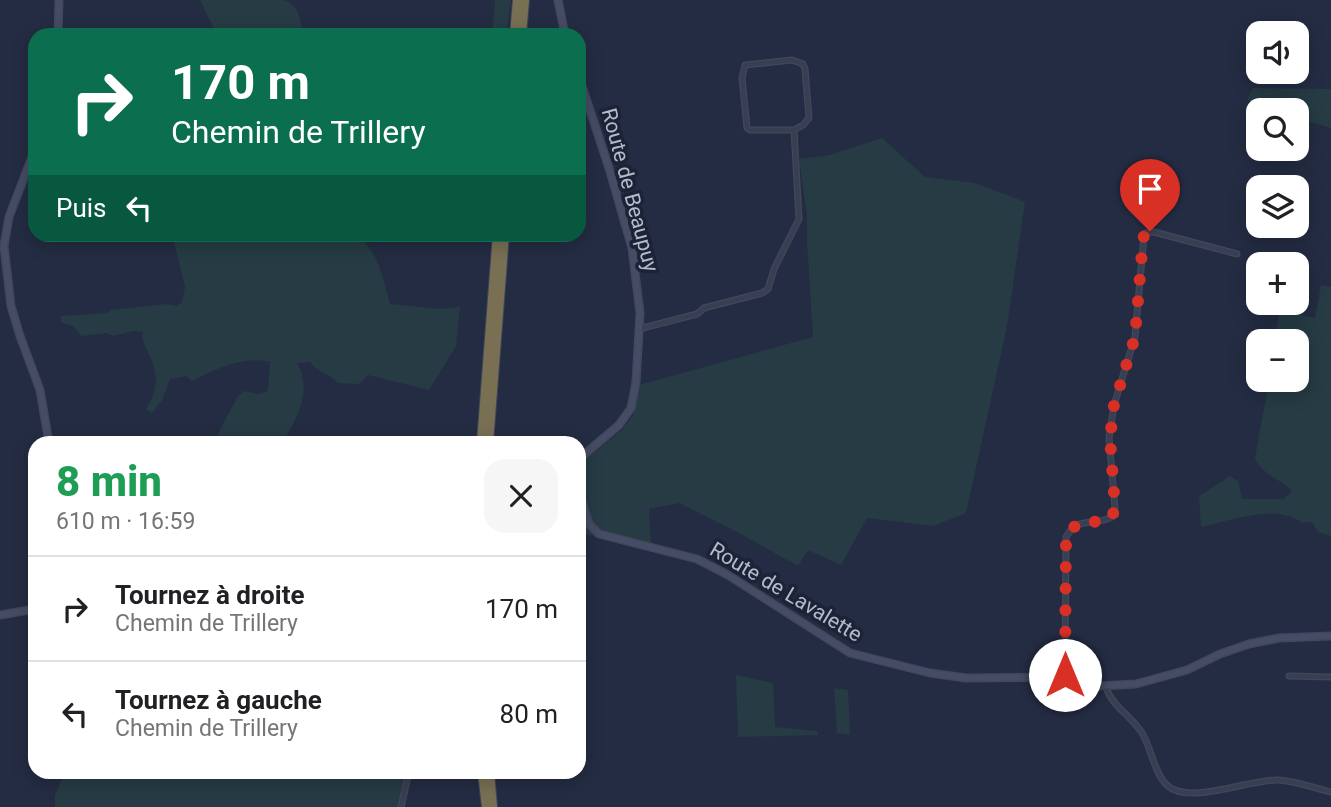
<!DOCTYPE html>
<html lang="fr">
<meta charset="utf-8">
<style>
:root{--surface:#fff;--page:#f6f6f6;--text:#202124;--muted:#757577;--line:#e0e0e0}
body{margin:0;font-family:Roboto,sans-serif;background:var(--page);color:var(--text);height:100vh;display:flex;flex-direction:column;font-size:26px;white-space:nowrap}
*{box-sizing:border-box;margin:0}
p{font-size:23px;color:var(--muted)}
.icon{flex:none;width:38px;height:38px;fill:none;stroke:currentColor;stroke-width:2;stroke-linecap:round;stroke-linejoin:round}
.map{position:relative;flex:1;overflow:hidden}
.details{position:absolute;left:28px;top:436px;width:558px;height:343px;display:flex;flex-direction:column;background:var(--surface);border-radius:21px;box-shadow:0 4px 18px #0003}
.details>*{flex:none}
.top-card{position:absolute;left:28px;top:28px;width:558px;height:214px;border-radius:21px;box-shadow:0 4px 18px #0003;background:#0b6e4f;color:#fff;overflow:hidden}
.buttons{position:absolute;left:1246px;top:21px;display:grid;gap:14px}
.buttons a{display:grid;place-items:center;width:63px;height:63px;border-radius:14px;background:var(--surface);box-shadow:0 4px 18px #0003;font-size:35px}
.pin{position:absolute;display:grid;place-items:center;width:60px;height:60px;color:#fff;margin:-72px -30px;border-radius:50% 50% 50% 0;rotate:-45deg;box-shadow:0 0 7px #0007}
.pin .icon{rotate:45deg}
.me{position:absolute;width:77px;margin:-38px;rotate:0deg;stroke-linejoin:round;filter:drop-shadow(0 0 5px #0008)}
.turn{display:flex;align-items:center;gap:24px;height:147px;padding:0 28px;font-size:32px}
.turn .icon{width:91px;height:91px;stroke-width:2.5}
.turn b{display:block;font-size:49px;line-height:60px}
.then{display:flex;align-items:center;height:66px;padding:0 28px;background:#0003;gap:14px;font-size:26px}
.round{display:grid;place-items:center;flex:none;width:74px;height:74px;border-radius:21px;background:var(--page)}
.head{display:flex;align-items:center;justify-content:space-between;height:119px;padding:0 28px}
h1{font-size:42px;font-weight:800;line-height:52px;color:#1e9e55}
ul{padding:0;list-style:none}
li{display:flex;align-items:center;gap:21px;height:105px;padding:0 28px;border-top:2px solid var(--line)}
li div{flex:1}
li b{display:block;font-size:26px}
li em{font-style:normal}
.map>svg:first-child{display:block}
.green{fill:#263b44}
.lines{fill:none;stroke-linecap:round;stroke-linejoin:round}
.street-casing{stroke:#42485b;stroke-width:7}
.secondary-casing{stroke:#42485b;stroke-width:9}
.highway-casing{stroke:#404659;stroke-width:10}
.street{stroke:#383f52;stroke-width:4.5}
.secondary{stroke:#464c65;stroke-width:6}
.highway{stroke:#797054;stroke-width:8}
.route{stroke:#d93025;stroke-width:12;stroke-dasharray:0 21.6}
.labels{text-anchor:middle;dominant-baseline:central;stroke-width:7;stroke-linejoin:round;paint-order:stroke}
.street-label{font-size:21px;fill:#b5bacc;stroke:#1d2337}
</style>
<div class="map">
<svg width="1331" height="807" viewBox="0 0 1331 807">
<rect width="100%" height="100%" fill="#242c43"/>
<!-- green -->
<path class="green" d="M200,0H284C300,5 300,21 303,35H217Z
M495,0H511L506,35H492Z
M1253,88L1331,89V128L1297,118V110C1277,110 1261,114 1247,99Z
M882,138L925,177L975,183L1025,202L1007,326L966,513L933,526L867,518L841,565L808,550L798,566L737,532L679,503L649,509L651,550L584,534L579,523V465L622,430L633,415L639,385L813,337L807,241V215L799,159L830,155Z
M172,234L355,235C379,251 383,278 390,304L441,309L460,307L456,346L429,390L368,375L359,384L338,383C330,373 317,373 310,362L297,363C313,390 297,419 282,443H213L238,396L244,391L259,394L268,391L270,362C244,355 215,369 192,381L186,376L170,379L162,400L152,413L146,409C158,390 159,375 149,354C145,346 142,341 142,332L134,331L113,336L107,333L81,336L74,327L61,322V316L107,313L111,310L166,304L177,306L182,302L185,287Z
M1321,285L1331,287V536L1318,532L1312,522L1302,523C1276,503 1230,521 1201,527L1199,496L1230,476L1238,481L1242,499H1284L1292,491C1281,479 1261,474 1255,458L1269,380H1297V341H1275L1279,311L1315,318Z
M736,675L773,683L775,727L817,731L818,735L738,737Z
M834,688L848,690L850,735L837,733Z
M102,772H407L398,807H55V795L62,778Z"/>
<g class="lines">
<!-- street casing -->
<g class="street-casing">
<path id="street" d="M639,329L697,314L704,308L762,293L768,289L774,269L799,219L794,130L803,125L809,118L805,69L803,64L792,60L745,65L742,78L747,128L750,130H794
M1289,676L1331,677
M1065,678L1066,537C1078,515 1093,527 1112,517L1115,508L1109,438L1114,405L1135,337L1144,235L1145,233L1154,232L1237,254
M1106,687C1111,705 1132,717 1142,733C1152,749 1154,774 1168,786C1190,805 1249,779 1278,780C1296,781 1314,788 1331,792
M401,807L409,772"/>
</g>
<!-- secondary casing -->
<g class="secondary-casing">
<path id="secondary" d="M558,0L565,35
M58,35L59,0
M579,77L609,168L632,248L640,313L636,382L631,408L619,425L579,459
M35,149L9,217L4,246L11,306L20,336L40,390L49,443
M579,492L589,524L599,534L697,559L728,575L850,653L930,673L966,678L1055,677L1098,686L1136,684L1187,670L1220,654L1249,644L1279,638L1331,636
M0,615L35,609"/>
</g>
<!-- highway casing -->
<g class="highway-casing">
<path id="highway" d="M514,35L517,0
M522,35L525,0
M481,443L497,234
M489,443L505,234
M482,772L486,807
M490,772L493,807"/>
</g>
<!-- street -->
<use href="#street" class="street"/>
<!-- secondary -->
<use href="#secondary" class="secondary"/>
<!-- highway -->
<use href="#highway" class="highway"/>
</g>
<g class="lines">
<!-- route -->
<path class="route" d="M1065,675L1066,537C1078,515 1093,527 1112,517L1115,508L1110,438L1114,405L1135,337L1143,239L1145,233L1150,231"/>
</g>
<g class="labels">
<!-- street labels -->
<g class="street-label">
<text transform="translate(630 190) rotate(75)">Route de Beaupuy</text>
<text transform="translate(786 592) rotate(31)">Route de Lavalette</text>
</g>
</g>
</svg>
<div class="buttons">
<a><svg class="icon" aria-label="sound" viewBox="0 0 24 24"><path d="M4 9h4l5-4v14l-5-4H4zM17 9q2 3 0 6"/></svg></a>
<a><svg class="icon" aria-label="search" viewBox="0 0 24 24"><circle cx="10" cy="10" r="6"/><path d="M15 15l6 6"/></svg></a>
<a><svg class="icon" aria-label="layers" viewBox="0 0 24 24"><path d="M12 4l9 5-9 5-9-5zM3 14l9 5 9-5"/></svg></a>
<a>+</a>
<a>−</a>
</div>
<div class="pin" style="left:1150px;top:231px;background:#d93025"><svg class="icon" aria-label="arrive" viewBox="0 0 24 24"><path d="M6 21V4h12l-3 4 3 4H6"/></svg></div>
<svg class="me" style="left:1065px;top:675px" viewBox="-20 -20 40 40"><circle r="19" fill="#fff"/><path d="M0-13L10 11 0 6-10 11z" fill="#d93025"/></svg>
<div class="top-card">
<div class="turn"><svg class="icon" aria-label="right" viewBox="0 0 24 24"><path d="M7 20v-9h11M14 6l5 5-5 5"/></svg><div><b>170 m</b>Chemin de Trillery</div></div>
<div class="then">Puis<svg class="icon" aria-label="left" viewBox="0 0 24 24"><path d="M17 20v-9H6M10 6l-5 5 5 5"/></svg></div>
</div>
<section class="details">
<div class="head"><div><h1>8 min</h1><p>610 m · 16:59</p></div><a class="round"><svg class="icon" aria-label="close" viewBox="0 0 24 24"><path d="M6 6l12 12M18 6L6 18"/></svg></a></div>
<ul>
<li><svg class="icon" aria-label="right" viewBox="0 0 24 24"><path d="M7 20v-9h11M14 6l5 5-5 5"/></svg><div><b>Tournez à droite</b><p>Chemin de Trillery</p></div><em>170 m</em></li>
<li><svg class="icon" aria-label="left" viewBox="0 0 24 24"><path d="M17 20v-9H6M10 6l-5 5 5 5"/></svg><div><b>Tournez à gauche</b><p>Chemin de Trillery</p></div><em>80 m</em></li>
</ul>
</section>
</div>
